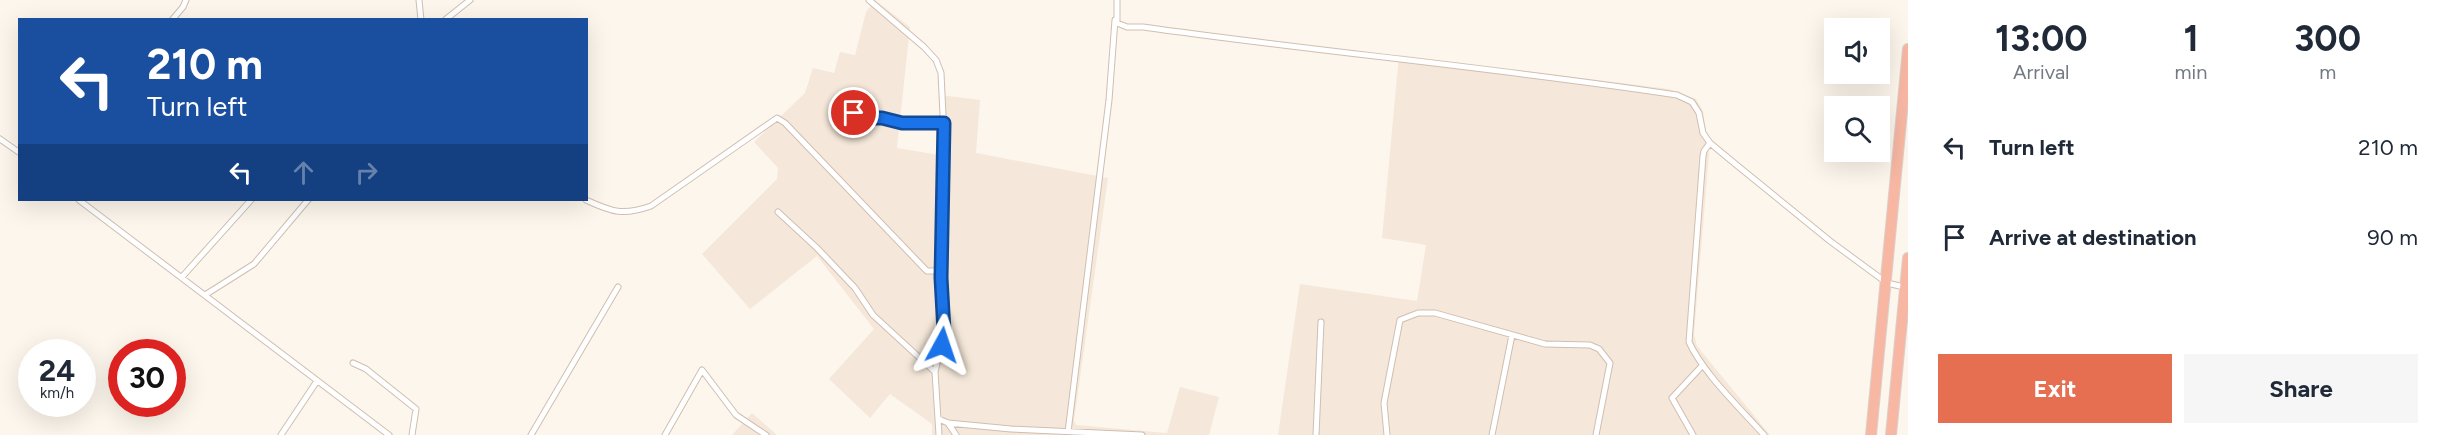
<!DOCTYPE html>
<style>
:root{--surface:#fff;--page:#f6f6f7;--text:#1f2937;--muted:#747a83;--accent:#e76f51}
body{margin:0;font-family:Figtree,sans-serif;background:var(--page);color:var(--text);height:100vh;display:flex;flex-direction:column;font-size:22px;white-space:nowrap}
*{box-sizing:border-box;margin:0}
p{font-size:20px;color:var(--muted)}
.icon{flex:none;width:33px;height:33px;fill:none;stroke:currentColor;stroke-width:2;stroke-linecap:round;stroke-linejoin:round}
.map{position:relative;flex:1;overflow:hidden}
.details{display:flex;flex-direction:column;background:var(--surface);width:540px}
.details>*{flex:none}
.banner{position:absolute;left:18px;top:18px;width:570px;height:183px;border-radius:0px;box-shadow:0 6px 24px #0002;background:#1a4fa0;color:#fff;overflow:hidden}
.controls{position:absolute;left:1824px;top:18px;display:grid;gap:12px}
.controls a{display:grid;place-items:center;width:66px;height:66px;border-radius:0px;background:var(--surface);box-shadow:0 6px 24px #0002;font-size:30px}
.speed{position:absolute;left:18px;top:339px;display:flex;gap:12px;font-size:30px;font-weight:700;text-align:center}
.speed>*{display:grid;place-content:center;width:78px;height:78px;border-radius:50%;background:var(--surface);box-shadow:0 6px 24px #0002;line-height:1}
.speed small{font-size:15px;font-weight:400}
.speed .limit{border:9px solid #d22;background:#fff;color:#111}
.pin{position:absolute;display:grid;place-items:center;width:51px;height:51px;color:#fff;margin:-26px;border:3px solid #fff;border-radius:50%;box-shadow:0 2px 6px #0007}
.me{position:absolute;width:66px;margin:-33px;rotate:5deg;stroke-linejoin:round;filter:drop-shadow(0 0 4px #0008)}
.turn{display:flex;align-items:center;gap:21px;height:126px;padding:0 30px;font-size:27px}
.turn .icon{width:78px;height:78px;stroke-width:2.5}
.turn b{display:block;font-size:42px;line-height:51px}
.lanes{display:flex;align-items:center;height:57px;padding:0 30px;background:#0003;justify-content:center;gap:30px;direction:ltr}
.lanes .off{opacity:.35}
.eta{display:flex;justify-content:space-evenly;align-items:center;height:102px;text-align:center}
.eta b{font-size:36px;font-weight:700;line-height:42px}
.button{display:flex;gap:12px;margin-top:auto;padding:12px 30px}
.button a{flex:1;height:69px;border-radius:0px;background:var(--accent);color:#fff;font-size:24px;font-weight:700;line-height:69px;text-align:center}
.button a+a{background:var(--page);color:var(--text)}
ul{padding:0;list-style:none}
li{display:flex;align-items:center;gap:18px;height:90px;padding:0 30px}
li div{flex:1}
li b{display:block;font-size:22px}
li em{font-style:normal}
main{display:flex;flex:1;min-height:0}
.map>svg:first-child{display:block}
.residential{fill:#f5e8da}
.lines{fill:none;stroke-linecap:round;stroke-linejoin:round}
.street-casing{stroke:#d1beb0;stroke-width:7}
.highway-casing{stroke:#dad1cd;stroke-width:12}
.street{stroke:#fff;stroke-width:5}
.highway{stroke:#f7b7a3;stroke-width:10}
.route-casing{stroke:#114b97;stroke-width:15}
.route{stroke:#1a73e8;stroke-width:10}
</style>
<main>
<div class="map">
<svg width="1908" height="435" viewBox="0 0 1908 435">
<rect width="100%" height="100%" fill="#fdf6ec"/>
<!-- residential -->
<path class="residential" d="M875,0L910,27L897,148L939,155L940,95L980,100L976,153L1108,178L1074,421L1076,425L1167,433L1180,387L1219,397L1209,435H932V424L890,394L870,418L829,379L874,329L817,256L750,309L702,254L777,179L778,168L754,142L805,93L813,68L834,73L840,52L855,55L866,12Z
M1399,55L1669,89L1696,99L1703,111L1709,154L1694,334L1697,346L1770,435H1278L1300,284L1417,301L1426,245L1382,238Z
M752,413L777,435H732Z"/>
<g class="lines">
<!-- street casing -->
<g class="street-casing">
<path id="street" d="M419,0L421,20
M869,0L924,47L936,60L941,73L945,158L941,221L944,331L935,372L939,435
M1117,0V23L1127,27H1143C1321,52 1499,68 1677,95L1692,102L1699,113L1703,133L1710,143L1739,167L1830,241L1887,283L1904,287
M172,20L183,7L186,0
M445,20L470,0
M853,113L864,118H882L902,123H944
M0,139L20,153
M1710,143L1704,151L1703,156L1689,342C1703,373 1741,409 1764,435
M79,200L389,435
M586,200C612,212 623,216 651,206L777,118L785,123L924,268L927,271H941
M778,212L817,248L855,288L873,315L935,372
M182,277L251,200
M205,295L254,264L308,200
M353,363L366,369L416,409L412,435
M939,419L948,423L1011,429L1142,435
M948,423L956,435
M1068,432L1109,100L1115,20
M281,435L317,381
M531,435L618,287
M665,435L702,370L736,415L766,435
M1316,435L1321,322
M1387,435L1384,403L1400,320L1418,313H1435L1545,344L1590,345L1599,349L1610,363L1596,435
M1492,435L1512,335
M1693,435L1672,398L1701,367"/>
</g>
<!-- highway casing -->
<g class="highway-casing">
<path id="highway" d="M1871,435L1908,49
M1891,435L1908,258"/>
</g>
<!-- street -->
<use href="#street" class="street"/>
<!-- highway -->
<use href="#highway" class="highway"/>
</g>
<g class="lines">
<!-- route casing -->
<g class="route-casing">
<path id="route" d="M854,113L864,118H882L902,123H944L941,278L944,331L942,345"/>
</g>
<!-- route -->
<use href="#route" class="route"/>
</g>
</svg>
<div class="controls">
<a><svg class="icon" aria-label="sound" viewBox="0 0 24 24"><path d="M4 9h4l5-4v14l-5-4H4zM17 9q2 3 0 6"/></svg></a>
<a><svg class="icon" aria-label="search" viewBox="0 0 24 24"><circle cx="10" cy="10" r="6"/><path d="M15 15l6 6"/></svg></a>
</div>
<div class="speed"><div>24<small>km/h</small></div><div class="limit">30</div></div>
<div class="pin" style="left:854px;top:113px;background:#d93025"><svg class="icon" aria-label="arrive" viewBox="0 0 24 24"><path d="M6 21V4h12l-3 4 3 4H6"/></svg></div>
<svg class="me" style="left:942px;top:345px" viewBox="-20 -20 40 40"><path d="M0-17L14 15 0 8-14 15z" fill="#1a73e8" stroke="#fff" stroke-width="4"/></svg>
<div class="banner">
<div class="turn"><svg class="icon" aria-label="left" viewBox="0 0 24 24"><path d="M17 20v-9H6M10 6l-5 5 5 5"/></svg><div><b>210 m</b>Turn left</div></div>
<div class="lanes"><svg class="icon" aria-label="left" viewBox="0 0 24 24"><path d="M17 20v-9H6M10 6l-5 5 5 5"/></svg><svg class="icon off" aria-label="ahead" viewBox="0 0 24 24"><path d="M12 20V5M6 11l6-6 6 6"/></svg><svg class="icon off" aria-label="right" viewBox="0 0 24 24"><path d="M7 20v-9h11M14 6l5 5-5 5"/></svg></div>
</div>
</div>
<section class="details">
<div class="eta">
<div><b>13:00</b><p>Arrival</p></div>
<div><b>1</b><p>min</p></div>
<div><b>300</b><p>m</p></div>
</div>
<ul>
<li><svg class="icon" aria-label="left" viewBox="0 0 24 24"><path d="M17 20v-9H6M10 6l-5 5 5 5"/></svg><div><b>Turn left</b></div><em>210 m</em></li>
<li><svg class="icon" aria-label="arrive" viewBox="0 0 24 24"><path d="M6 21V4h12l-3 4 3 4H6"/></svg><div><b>Arrive at destination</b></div><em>90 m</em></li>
</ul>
<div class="button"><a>Exit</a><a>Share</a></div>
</section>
</main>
